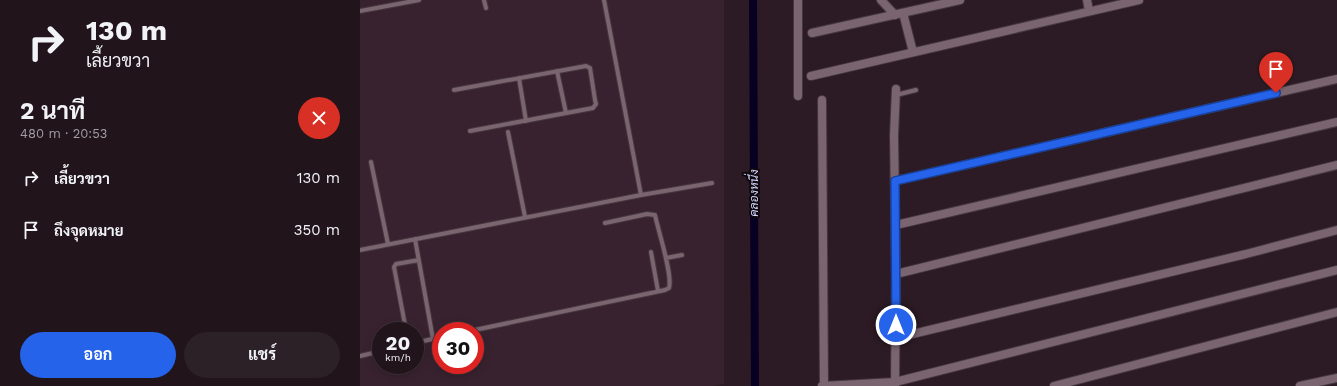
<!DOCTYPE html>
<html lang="th">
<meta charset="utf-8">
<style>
:root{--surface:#21141b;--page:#2d2128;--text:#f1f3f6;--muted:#a29ea3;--line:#3e333a;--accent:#2563eb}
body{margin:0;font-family:"Work Sans",Sarabun,sans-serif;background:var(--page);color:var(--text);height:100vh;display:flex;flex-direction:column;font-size:15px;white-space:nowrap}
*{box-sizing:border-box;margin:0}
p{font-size:13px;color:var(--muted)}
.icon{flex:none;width:22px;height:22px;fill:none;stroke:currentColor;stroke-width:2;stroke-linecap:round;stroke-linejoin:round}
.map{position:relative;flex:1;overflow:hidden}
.drawer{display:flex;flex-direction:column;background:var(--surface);width:360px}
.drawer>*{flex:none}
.top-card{background:#21141b;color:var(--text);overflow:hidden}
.speed{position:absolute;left:12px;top:322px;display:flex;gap:8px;font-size:20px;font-weight:700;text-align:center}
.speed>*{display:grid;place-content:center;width:52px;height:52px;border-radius:50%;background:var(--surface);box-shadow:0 2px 10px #0003,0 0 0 1px var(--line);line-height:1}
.speed small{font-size:10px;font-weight:400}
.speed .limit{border:6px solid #d22;background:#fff;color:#111}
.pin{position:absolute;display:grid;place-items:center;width:34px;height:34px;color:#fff;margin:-41px -17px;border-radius:50% 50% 50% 0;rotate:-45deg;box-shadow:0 0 4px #0007}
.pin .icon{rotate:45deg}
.me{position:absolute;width:44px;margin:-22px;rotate:0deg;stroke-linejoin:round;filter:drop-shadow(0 0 3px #0008)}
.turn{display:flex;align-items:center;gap:14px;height:84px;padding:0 20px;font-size:18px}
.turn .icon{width:52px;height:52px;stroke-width:2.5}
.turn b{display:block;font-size:28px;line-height:34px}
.round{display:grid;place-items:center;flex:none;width:42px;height:42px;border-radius:21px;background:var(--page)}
.headline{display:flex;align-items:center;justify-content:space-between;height:68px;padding:0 20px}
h1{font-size:24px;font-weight:700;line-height:30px}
.button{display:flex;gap:8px;margin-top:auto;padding:8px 20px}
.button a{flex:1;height:46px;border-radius:24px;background:var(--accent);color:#fff;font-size:16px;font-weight:700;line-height:46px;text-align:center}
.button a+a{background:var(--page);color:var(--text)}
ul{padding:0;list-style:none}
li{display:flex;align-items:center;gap:12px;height:52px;padding:0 20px}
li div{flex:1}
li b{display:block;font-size:15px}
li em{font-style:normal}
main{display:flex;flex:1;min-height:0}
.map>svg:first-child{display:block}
.built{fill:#38222f;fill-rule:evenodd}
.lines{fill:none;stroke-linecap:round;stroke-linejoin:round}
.canal{stroke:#070022;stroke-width:8}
.service-casing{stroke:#45373f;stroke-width:6}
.minor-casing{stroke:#45373f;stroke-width:10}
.service{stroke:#79646f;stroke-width:4}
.minor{stroke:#79646f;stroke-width:8}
.route-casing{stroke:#184099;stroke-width:10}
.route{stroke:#2563eb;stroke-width:7}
.labels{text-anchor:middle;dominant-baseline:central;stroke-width:4;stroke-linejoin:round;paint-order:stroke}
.water-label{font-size:12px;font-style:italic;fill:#d2d2ff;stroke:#0f080c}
</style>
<main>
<section class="drawer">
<div class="top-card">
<div class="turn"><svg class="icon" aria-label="right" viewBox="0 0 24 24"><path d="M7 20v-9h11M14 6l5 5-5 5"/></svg><div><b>130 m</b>เลี้ยวขวา</div></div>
</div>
<div class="headline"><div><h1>2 นาที</h1><p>480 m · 20:53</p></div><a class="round" style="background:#d93025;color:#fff"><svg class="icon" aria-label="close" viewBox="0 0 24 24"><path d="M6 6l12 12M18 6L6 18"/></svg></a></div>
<ul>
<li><svg class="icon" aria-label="right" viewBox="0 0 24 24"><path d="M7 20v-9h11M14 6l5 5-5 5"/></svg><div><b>เลี้ยวขวา</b></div><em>130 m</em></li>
<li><svg class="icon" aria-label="arrive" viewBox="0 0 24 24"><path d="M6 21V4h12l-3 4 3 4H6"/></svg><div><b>ถึงจุดหมาย</b></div><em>350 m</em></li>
</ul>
<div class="button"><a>ออก</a><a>แชร์</a></div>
</section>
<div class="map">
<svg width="977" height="386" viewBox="0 0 977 386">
<rect width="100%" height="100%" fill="#2c1b24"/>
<!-- built -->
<path class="built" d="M0,0H364V384L353,386H0ZM21,331H55V365H21ZM81,331H115V365H81Z"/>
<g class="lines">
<!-- canal -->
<path class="canal" d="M393,0L395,386"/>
<!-- service casing -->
<g class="service-casing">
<path id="service" d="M124,0L126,8
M244,0L281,195
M0,11L59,0
M197,71L206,113
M159,78L166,121
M94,90L226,66L230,68L235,100L236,104L233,108L110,131
M536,95L556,90
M148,132L165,217
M11,162L28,244
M55,239L73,339
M0,250L281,195L352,183
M291,252L298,291
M306,258L322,255
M46,330L34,267L36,264L59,260
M110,331L305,290L309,288C313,275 298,230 295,215L287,214L245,223
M55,343L81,337
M0,356L21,351"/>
</g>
<!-- minor casing -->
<g class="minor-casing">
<path id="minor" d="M438,0V96
M521,0L535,15
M727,0L729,11
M543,13L553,52
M452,33L600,0
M451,76L779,0
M462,100L464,386
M535,181L977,79
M536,225L977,122
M536,274L977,165
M536,338L886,254L977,230
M462,386L535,382L977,270
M535,386L536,274L534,136L536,89
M694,386L977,312
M940,386L977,378"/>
</g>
<!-- service -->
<use href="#service" class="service"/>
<!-- minor -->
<use href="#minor" class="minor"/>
</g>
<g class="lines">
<!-- route casing -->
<g class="route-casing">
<path id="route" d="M536,325L535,181L916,93"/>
</g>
<!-- route -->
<use href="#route" class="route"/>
</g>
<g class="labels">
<!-- water labels -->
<g class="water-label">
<text transform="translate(394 193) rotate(-90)">คลองหนึ่ง</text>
</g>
</g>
</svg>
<div class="speed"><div>20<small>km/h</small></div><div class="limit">30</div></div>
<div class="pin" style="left:916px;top:93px;background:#d93025"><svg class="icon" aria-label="arrive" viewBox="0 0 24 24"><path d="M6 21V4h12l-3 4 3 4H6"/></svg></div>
<svg class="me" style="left:536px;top:325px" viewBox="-20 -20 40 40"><circle r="17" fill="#2563eb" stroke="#fff" stroke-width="3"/><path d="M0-11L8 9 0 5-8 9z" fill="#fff"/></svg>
</div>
</main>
